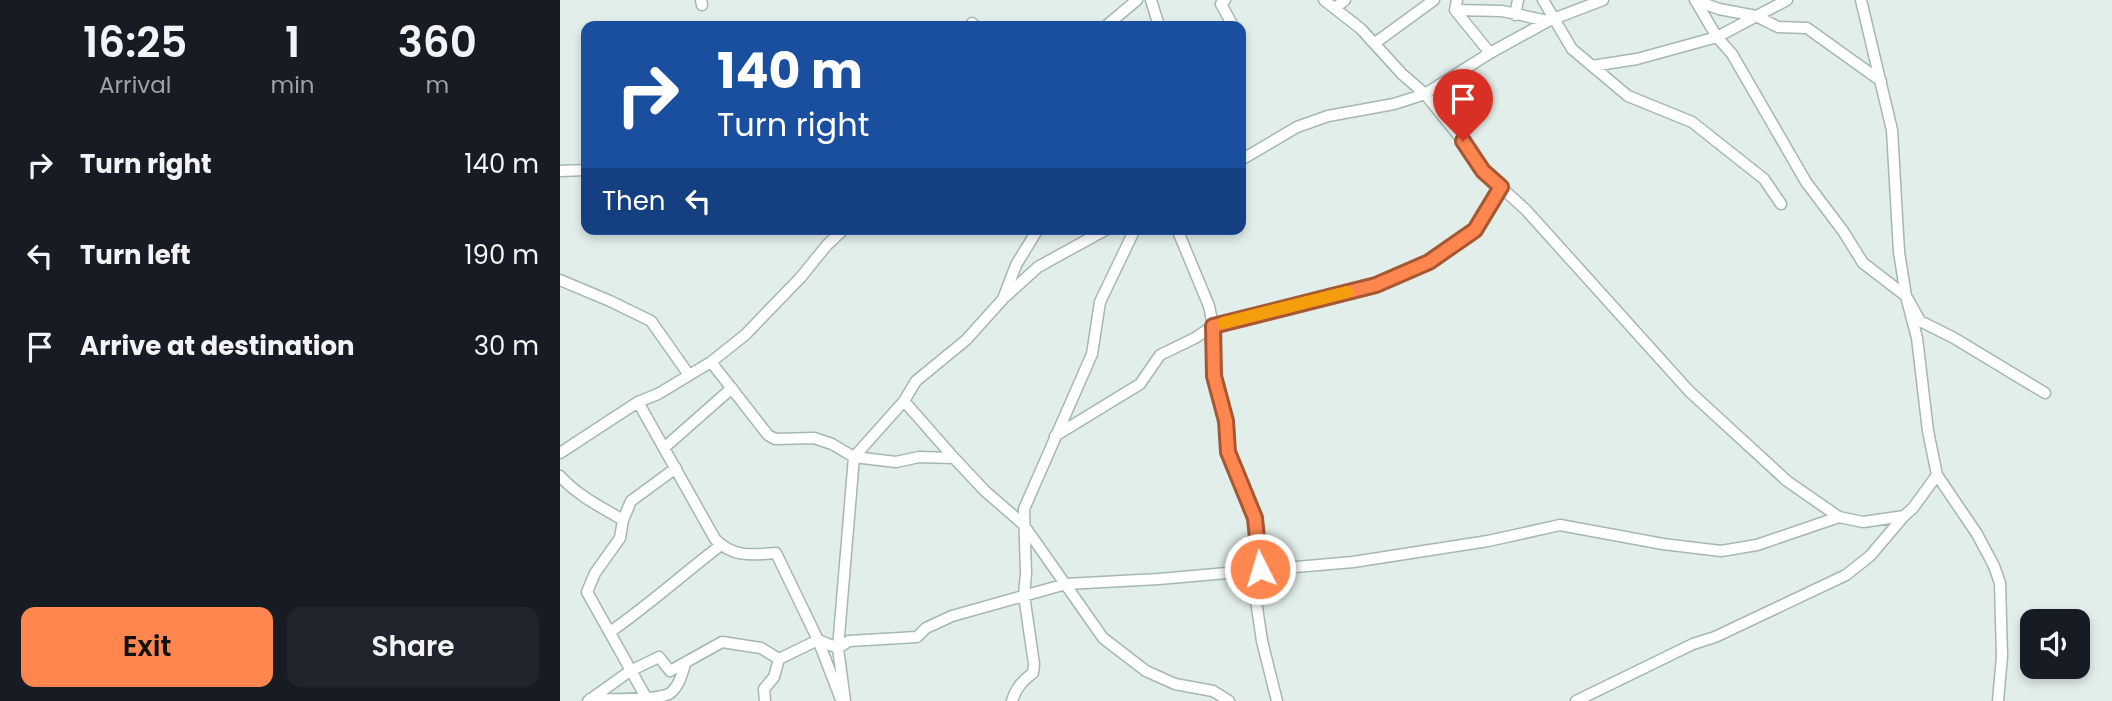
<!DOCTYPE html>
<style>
:root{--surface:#171b24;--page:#20242c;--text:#f1f3f6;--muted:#9ea1a6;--accent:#ff874f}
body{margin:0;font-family:Poppins,sans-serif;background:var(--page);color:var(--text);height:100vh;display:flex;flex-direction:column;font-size:26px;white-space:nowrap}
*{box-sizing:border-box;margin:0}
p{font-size:23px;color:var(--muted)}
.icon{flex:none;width:38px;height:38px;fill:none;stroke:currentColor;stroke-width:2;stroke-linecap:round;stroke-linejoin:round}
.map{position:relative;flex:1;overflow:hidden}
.panel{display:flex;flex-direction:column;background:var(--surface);width:560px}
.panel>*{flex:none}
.top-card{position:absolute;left:21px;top:21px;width:665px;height:214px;border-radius:14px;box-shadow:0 4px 10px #0003;background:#1a4fa0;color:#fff;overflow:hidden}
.tools{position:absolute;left:1460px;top:609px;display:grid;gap:14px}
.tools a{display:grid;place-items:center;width:70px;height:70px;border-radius:14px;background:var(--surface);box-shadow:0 4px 10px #0003;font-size:35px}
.pin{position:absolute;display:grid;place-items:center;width:60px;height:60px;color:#fff;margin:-72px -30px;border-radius:50% 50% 50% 0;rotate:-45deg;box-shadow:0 0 7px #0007}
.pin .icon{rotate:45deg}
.me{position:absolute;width:77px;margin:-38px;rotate:355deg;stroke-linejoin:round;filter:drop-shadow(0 0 5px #0008)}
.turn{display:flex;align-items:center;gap:24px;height:147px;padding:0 21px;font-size:32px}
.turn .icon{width:91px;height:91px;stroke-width:2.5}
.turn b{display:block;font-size:49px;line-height:60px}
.then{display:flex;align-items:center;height:66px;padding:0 21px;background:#0003;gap:14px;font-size:26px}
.eta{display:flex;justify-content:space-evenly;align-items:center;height:119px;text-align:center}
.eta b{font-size:42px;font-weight:600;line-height:49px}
.cta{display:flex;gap:14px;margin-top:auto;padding:14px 21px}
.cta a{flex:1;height:80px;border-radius:14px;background:var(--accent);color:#111;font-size:28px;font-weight:600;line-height:80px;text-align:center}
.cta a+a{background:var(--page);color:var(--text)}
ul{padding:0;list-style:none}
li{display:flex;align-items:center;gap:21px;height:91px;padding:0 21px}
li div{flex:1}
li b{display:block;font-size:26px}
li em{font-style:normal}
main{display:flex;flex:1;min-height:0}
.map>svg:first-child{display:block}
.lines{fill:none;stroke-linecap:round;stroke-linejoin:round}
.minor-casing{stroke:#a4b7b2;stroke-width:13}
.minor{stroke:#fff;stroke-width:10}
.route-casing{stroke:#a65833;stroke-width:18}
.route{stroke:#ff874f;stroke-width:12}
.slow{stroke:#f59e0b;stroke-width:12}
</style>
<main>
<section class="panel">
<div class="eta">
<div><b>16:25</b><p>Arrival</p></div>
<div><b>1</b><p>min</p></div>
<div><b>360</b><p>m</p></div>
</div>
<ul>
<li><svg class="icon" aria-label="right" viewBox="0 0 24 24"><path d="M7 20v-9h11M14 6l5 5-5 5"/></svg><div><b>Turn right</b></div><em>140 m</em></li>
<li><svg class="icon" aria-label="left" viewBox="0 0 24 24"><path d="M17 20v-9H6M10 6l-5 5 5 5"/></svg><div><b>Turn left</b></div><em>190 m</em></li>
<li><svg class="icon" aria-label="arrive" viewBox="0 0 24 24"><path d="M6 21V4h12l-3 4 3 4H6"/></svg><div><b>Arrive at destination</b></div><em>30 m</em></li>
</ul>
<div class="cta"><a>Exit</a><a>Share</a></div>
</section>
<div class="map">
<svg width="1552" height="701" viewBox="0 0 1552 701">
<rect width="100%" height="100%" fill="#e2eeea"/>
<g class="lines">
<!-- minor casing -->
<g class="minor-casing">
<path id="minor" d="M141,0L142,5
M591,0L599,26
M665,0L661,4L673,26
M764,0L801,29L842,74L865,94L903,141L923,171L966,210L1129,391L1227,481L1279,517L1303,522L1344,516L1353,508L1377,475
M897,0L895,10L930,53
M983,0L1012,49L1068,96L1132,122L1204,179L1221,204
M1135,0L1157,37L1172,54L1246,182L1283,231L1303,263L1346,296L1360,321L1394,338L1485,393
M1301,0L1332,130L1339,252L1346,296L1357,338L1368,431L1377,475L1417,534L1434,566L1440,583L1442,656L1438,701
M1137,1L1159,9L1196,16L1218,27L1247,28L1321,81
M775,8L785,0
M895,10L942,11L988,21L1043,0
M955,15L958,0
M412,23L415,26
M546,26L577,0
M815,43L874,0
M1032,66L1077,59L1157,37L1227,0
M681,160L737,127L768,116L834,104L865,94L930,53L988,21
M0,171L26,170
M617,229L649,306L653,326L654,376L666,421L668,452L695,518L700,569L695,594L702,641L717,701
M0,280L50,301L91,321L129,375
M446,296L478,267L547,229
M151,362L208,435L215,439L254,438L272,444L294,457L336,462L359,457L394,458L425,491L463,524L543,638L586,671L615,684L653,691L669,701
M344,401L394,458
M78,402L155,539C173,558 193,555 216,553L258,640L280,697
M495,436L580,384L600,355L635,338L653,326L816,285L868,262L915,230L941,187
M105,447L172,388
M0,453L78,402L98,394L151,362L185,335L241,277L267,245L284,229
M0,476C17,495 41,507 63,520
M50,632C89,605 123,574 161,545
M30,699C50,699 93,701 109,694C119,687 122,674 125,664
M28,701L70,671L99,657L110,671L162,642L201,648L219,659L258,640L278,648L289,641L357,637L366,628L392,616L506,584L599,579L793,562L928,541L1000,525L1103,544L1161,551L1197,545L1279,517
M88,701L27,592L35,573L60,538L63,520L71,501L116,468
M205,701L204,689L214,677L219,659
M285,701L278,648L294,457L344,401L356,381L406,340L443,299L456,265L478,229
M452,701C456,688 462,681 473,673L474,664L464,595L466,574L464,509L532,354L540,302L575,229
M1016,701L1133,644L1155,637L1286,575L1310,556L1344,516"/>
</g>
<!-- minor -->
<use href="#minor" class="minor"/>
</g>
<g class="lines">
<!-- route casing -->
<g class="route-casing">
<path id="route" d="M700,569L695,518L668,452L666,421L654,376L653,326L816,285L869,262L915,230L941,187L923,171L903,141"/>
</g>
<!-- route -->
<use href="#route" class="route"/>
<!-- slow -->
<path class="slow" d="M663,323L787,292"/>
</g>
</svg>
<div class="tools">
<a><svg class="icon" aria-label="sound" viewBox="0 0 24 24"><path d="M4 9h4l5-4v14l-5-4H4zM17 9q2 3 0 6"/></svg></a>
</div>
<div class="pin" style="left:903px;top:141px;background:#d93025"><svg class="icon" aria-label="arrive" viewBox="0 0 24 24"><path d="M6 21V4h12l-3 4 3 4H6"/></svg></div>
<svg class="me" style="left:700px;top:569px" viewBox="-20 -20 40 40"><circle r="17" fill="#ff874f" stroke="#fff" stroke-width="3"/><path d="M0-11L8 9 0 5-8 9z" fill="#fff"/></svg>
<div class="top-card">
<div class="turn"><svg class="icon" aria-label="right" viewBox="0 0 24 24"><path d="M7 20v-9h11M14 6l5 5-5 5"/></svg><div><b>140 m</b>Turn right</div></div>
<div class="then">Then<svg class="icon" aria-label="left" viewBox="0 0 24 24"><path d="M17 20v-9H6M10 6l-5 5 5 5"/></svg></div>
</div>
</div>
</main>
